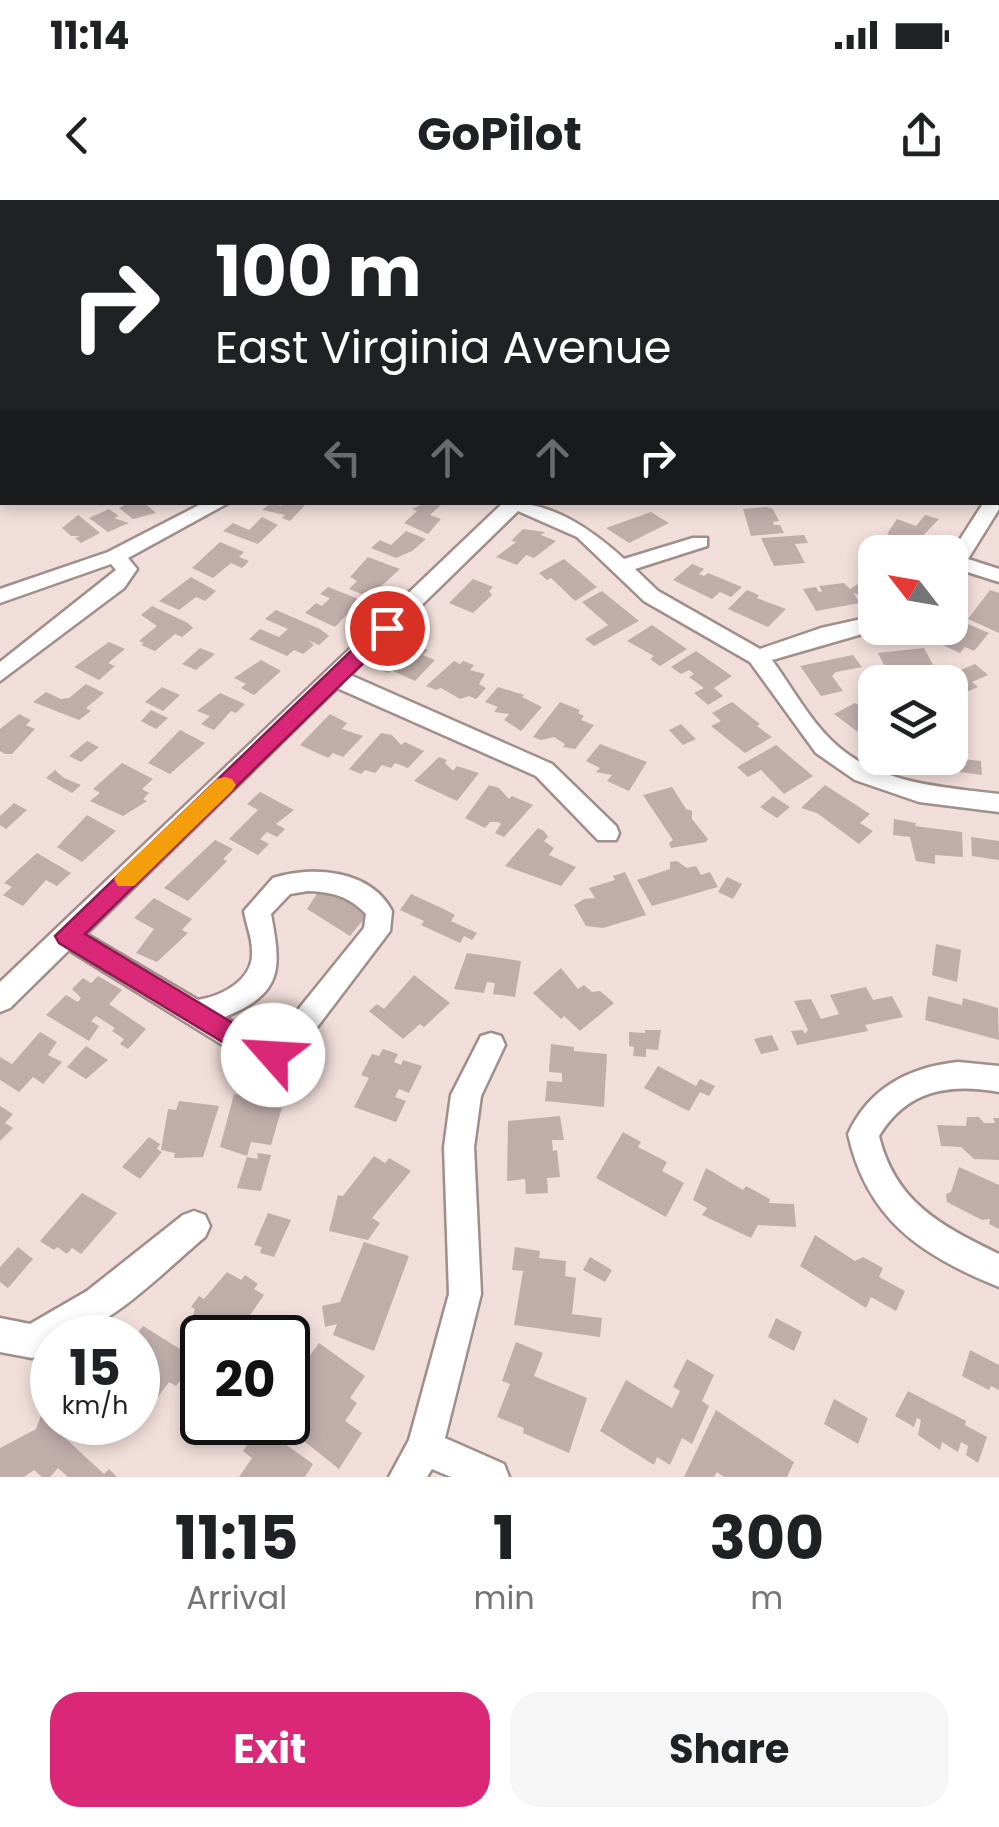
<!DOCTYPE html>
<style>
:root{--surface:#fff;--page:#f6f6f6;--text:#202124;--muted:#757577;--accent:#db2777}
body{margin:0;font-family:Poppins,sans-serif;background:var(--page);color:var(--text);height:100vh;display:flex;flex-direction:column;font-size:38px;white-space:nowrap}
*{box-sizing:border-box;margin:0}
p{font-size:32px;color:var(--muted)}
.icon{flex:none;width:55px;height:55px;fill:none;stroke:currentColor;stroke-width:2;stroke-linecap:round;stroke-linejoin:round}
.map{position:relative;height:1277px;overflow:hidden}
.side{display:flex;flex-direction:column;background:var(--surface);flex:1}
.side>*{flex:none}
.top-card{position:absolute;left:0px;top:0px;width:1000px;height:305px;box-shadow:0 5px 15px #0003;background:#202124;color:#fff;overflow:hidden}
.needle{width:65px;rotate:301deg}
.buttons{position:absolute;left:858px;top:335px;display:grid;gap:20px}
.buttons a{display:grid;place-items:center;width:110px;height:110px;border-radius:20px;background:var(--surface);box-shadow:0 5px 15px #0003;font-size:50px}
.speed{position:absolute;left:30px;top:1115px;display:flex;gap:20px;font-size:50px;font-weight:700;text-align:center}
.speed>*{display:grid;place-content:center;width:130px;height:130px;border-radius:50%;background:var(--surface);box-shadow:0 5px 15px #0003;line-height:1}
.speed small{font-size:25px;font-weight:400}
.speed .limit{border:5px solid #111;border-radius:15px;background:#fff;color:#111}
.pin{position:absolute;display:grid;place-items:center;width:85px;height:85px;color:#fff;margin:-42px;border:5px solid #fff;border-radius:50%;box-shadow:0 2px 10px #0007}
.me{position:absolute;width:110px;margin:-55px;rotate:296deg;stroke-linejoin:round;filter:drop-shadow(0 0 8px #0008)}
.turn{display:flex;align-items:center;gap:35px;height:210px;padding:0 50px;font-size:45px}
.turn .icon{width:130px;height:130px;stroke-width:2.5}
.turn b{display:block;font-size:70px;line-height:85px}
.lanes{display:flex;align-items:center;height:95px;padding:0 50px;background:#0003;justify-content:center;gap:50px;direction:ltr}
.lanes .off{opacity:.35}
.eta{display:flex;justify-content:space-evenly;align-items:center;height:170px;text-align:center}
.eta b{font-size:60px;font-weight:700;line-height:70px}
.button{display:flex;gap:20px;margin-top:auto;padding:20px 50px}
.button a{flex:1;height:115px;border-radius:30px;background:var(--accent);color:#fff;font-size:40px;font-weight:700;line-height:115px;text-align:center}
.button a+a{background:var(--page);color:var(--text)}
.status{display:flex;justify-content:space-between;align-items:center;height:70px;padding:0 50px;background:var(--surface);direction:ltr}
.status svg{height:28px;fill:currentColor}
header{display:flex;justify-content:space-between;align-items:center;height:130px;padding:0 50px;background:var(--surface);font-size:45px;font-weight:700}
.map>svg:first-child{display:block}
.building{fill:#bfadaa}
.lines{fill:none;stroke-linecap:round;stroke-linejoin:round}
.minor-casing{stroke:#a08e8b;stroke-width:5}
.major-casing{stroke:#fff;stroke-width:6}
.highway-casing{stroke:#fff;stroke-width:4}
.minor{fill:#fff;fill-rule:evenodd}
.major{fill:#f9d5ce;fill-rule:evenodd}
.highway{fill:#f5b9ae;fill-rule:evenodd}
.route{fill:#db2777;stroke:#8e194d;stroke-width:2.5}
.slow{fill:#f59e0b}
</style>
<div class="status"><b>11:14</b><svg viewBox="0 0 49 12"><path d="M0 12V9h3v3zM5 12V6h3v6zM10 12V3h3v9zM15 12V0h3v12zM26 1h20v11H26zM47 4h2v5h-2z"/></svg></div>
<header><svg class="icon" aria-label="back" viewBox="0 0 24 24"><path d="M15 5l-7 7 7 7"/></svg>GoPilot<svg class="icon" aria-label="share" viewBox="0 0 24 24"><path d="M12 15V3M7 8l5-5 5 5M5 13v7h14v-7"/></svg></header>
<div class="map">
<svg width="999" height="1277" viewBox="0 0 999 1277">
<rect width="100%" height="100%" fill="#f1deda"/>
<!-- building -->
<path class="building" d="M130,302H143L156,313L133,319L119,308Z
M286,302H308L290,321L282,318L285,315L262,310L271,303L281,306Z
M427,302L441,305L430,315L441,319L428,334L404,323L417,311L412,309Z
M766,307L773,309L779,321L773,322L774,325H780L784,333L751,336L743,309Z
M109,309L119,316L114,318L129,323L108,332L89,318Z
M651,312L669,323L629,343L606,328Z
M78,315L82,318L100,333L81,343L75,338L80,336H71L62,328Z
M925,315L939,319L915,344L887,334L897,319L916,326Z
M262,317L278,325L258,344L223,331L233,323L249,330Z
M523,329L545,332L541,335L556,341L534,358L526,355L517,365L496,357L516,342L511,341Z
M406,331L426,339L412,351L396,358L371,348L380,340L391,345Z
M804,335L808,343L795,344L805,363L774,366L761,338Z
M220,342L244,352L239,357L249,361L242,368L231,363L213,378L192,368Z
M368,357L400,369L369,397L349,389L357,381L350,377Z
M564,359L597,387L575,401L551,378L547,380L539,373Z
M692,364L704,369L699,374L704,376L708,373L742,387L731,397L720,392L712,399L673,380Z
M191,377L216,391L205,401L196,397L179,410L159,401Z
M473,379L493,387L489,391L492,395L473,413L449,403Z
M861,382L875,392L864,399L853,392L860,403L816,411L803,389L816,387L819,392L822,391L819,386L844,383L850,389Z
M328,387L361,400L335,427L305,413L316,403L322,406L330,398L320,394Z
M747,390L759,395L757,398L786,409L768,427L728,409Z
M990,390L999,393V433L968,419Z
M602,391L639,421L594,446L585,439L608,425L582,402Z
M152,406L188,423L193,428L182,437L175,434L155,451L141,445L144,443L139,441L157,426L141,415Z
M276,410L320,429L329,436L319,445L308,440L314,445L303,454L294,450L287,456L249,439L260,429L279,437L288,429L265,419Z
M958,420L989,433L974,451L965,447L960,453L938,443Z
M652,425L687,449L660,466L650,459L654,456L627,441Z
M109,442L125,449L108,463L115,466L99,480L74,467Z
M412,443L428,450L423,455L435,460L415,481L391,470L388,473L376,468L399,445Z
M200,448L215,454L196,470L182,464Z
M924,448L937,472L903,474L906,478L891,479L878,453Z
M696,451L732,476L714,488L723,496L708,505L694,493L704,488L689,477L694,474L689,470L681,474L671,467Z
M853,455L862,467L836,472L832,476L843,491L821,496L800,466Z
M261,460L281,471L254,495L241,488L246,484L234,478Z
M454,461L460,464L463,461L474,465L470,470L485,474L479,484L486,488L476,499L469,496L460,499L441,488L436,490L426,486Z
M975,464L988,475L972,482L978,487L964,493L950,482L966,475L961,470Z
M86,484L104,493L86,508L91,511L79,520L33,502L46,492L61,499L69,498Z
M162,487L180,495L163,511L145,502Z
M498,487L524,495L522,497L542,507L521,531L504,520L509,514L494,512L498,507L485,502Z
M220,493L245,504L236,513L231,511L214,530L201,524L210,516L197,511Z
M560,502L580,510L578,513L584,516L581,520L594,525L575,549L563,547L565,544L554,537L541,540L533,537Z
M732,502L760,524L757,526L772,537L745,553L711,526L721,521L712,513Z
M855,503L875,515V545L834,514Z
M151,510L168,518L156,529L141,521Z
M19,514L31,520L26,525L35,529L12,554H5L0,551V529Z
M330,514L347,523L342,529L363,536L343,557L333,553L328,558L300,545Z
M681,524L696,539L683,545L669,530Z
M180,530L205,543L170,574L148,563Z
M381,533L392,535L401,545L405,542L424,551L408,568L395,563L391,568L382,565L375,573L365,570L361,574L349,569Z
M950,535L963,537V559L981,561L982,575L960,572L959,568L915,565V558H950Z
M87,541L99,547L81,562L69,556Z
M600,544L647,562L629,591L607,581L612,575L596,572L600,568L586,561Z
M776,545L813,576L784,594L761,570L748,577L737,567Z
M439,557L447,560L445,563L453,571L457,566L479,573L457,601L414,581Z
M122,563L153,579L142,589L149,593L143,599L147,601L123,616L90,601L100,593L93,589Z
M55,570L64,578L81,585L72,593L46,578Z
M489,585L499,588L509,599L512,596L533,605L504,637L495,633L501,624L498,622H490L485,628L465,618Z
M825,585L870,614L860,623L873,631L859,644L817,613L801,608Z
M672,587L686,609L692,611V619L708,639L706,642L671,648L669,643L673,640L643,595Z
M260,592L294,610L276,624L285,629L277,637L267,632L260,639L269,644L258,655L229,639L258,610L247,604Z
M773,596L790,607L777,618L760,607Z
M14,603L27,610L6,629L0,625V616Z
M87,615L116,631L82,662L57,647Z
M894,619L916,623L915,626L962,632L963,657L935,655V664L916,661L910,637L893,635Z
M538,628L544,631L548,637L544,641L554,648L549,655L576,667L561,686L505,666Z
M971,637L999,641V660L972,656Z
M215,640L233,649L223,659L227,661L188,701L164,688Z
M37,653L71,673L57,686L46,680L23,706L3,695L12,687L4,683Z
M677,661L687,668L696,666L701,675L710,672L718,687L652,706L637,680L670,669V662Z
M625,672L646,715L603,728L586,726L574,705L584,699L595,698L589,688L615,680L613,676Z
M727,677L742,684L733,699L718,692Z
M322,686L344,701L350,694L368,714L350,736L307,709Z
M411,694L446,710L455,715L451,721L477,733L472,740L464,736L460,743L421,725L424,721L400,710Z
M154,698L192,719L182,730L188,733L157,762L136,753L154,729L134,718Z
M936,744L961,750L957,782L932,775Z
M467,753L521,761L515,797L493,794L495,783L487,782L484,793L454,789Z
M561,768L578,789L584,785L592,792L600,791L614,803L580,831L564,816L561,819L533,793Z
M414,775L450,803L424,827L420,824L403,839L369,811L377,804L384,809Z
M98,776L122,790L109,804L146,829L128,849L120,844L124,839L112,831L115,828L96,816L91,821L99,826L89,841L46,815L66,795L78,802L81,798L72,789L83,778L91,783Z
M866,787L873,800L892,796L903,817L865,825L868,831L797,845L791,831L803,830L805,834L808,830L794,801L811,799L821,819L839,814L830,795Z
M928,796L962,805L963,798L998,808L999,840L925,820Z
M645,830H661L658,850L646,849V857L633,856L634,847L629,846V832L645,833Z
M40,832L57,842L48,855L62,862L43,884L33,877L19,892L0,880V857L12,864Z
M772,835L779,850L761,854L754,839Z
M551,844L574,847V851L607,854L604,907L545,901L547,881L562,882V873L549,872Z
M86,846L108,860L86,879L67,867Z
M383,849L398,854L394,862L401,865L403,860L422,866L409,893L399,889L395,897L406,901L396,922L354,907L369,878L361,875L372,854L379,856Z
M658,866L696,886L700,879L715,886L709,896L700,892L689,911L684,909L644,888Z
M234,894L260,897L258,904L282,908L271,945L251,942L247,956L220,947Z
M179,901L219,906L203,957L174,958L175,953L161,950L168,909L176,910Z
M0,906L13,914L5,923L13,928L0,941Z
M560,916L564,940H552L553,951L557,950L560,977L547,978L548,993L526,994L525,979L507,981L508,921Z
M967,917H979L984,923H995L993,918H999V960L974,959L961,947L941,946L937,925L966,926Z
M623,932L641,942L638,947L667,962L662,971L684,983L666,1017L596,978Z
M149,937L160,944L157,949L162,952L140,979L122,967Z
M257,953L271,955L261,991L237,988L247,957L258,959Z
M374,956L385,963L389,958L411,971L372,1018L380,1023L368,1040L329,1031L338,995L343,996Z
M959,967L999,985V1029L989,1024L990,1019L982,1020L947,1002L946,994L951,992Z
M706,968L743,990L746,986L770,999L769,1003L794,1004L796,1027L758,1025L751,1038L702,1015L707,1008L693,1000Z
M82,993L117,1013L81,1054L72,1048L67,1054L57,1047L54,1050L40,1041Z
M268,1013L291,1020L274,1057L260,1053L262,1047L254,1045Z
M815,1035L855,1061L863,1057L883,1068L879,1077L905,1091L896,1111L871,1097L866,1108L800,1066Z
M364,1042L409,1056L374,1151L333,1135L337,1124L325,1127L322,1106L340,1102Z
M18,1047L33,1059L8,1088L0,1082V1067Z
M515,1047L540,1051L539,1058L566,1061L565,1076L576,1078L572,1114L602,1118L600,1137L514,1125L523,1071L512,1070Z
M590,1057L612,1070L605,1082L583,1070Z
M227,1072L241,1080L245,1075L258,1084L254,1089L264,1095L234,1138H209L190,1124L195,1109L191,1107L199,1096L204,1099Z
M776,1118L802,1132L794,1151L768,1137Z
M143,1126L196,1159L176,1186L169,1182L149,1209L138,1200V1138H134Z
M516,1142L543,1153L534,1176L587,1198L569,1253L523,1233L524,1228L497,1217L510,1184L502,1181Z
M319,1143L365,1176L350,1198L357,1203L345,1221L362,1233L339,1269L280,1222H288V1185Z
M970,1150L999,1165V1190L991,1186L989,1190L962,1176Z
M687,1159L714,1175L702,1201L709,1206L692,1244L682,1238L670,1265L657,1257L654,1265L600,1231L626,1180L672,1208L680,1191L673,1187Z
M908,1191L966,1221L965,1225L987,1237L978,1263L966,1255L968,1246L961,1242L958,1252L942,1242L940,1250L918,1235L921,1220L917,1218L914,1227L895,1216Z
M834,1199L868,1218L858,1244L824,1224Z
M43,1210L52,1222L67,1230L63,1236L104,1274L109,1269L117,1277H68L58,1268L50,1277H42L34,1270L24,1277H0V1248L36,1229Z
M716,1210L794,1262L787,1277H724L717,1272L714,1277H684Z
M260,1226L313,1264L305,1277H239L252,1258L243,1251Z"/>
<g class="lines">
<!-- minor casing -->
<g class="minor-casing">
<path id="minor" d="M336,0H359L360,2H338Z
M2,50V60L0,61V51Z
M998,88L999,89V99L998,98Z
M998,209H999V225H998Z
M0,248L2,249V260H0Z
M998,297L999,309L968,359L999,369V382L961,370L950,377V355L984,302H998Z
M205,302H230L128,358L137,369L124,388L0,481V462L116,370L111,364L0,403V389L108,352Z
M504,302C552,302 590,328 624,359L693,338H707V346L635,369L658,391L760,449L821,428L875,416V428H883L772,460C791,486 809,519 832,541C876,584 942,587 999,594V612L919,602L855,580L816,553L750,462L644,401L577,337L518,311L350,475L552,564L616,626L619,633L616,640H598L536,576L337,488L86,734L198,800C222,796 254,780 252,751C252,737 246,724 244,711L273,678C313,665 371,670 392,711L390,731L296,855L273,868L252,863L69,750L10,808L0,812V782ZM308,691C332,692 349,696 366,714L364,728L276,837L267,842L225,817C284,793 281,768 271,714L290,694Z
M491,833L501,836L505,845L481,896L474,947L481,1094L445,1238L504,1264L509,1277H451L432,1269L427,1277H389L409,1240L449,1094L444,947L451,895L481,836Z
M958,862L999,866V892C949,883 907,890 879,936C895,1002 941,1026 999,1054V1087C921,1055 867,1020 848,934C869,888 909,867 958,862Z
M194,1011L205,1015L210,1026L205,1037C167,1068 102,1138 52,1138V1148L32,1158L0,1152V1118L30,1124L87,1091L183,1015Z"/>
</g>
<!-- major casing -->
<g class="major-casing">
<path id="major" d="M0,63L2,64V76L0,75Z
M998,183H999V198L998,197Z"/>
</g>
<!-- highway casing -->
<g class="highway-casing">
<path id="highway" d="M0,152L2,153V170L0,169Z
M0,181H2V197H0Z"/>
</g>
<!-- minor -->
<use href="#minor" class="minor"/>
<!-- major -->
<use href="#major" class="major"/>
<!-- highway -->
<use href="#highway" class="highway"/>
</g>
<!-- route -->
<path class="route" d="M387,422L394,423V433L85,734L266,843L282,847L286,855L282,863L262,866L59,743L55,736L380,423Z"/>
<!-- slow -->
<path class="slow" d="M225,577L232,579L236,585L232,591L134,686H118L114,679L118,673L217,579Z"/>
</svg>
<div class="buttons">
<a><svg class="needle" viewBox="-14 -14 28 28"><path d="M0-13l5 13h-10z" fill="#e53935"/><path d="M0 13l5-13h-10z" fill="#757577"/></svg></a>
<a><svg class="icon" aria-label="layers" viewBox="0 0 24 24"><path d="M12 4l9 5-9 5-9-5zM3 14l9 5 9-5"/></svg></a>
</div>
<div class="speed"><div>15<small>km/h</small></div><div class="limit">20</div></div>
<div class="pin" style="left:387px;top:428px;background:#d93025"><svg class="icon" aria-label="arrive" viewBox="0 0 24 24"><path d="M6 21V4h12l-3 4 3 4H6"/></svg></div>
<svg class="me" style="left:273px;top:855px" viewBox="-20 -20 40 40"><circle r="19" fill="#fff"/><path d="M0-13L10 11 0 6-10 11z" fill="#db2777"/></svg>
<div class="top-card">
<div class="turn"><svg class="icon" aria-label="right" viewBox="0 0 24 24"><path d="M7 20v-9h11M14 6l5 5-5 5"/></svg><div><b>100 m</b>East Virginia Avenue</div></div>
<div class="lanes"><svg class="icon off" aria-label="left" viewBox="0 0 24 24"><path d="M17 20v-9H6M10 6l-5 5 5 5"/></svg><svg class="icon off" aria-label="ahead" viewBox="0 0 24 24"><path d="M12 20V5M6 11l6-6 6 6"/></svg><svg class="icon off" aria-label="ahead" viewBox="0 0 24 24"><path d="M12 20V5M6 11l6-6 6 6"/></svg><svg class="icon" aria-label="right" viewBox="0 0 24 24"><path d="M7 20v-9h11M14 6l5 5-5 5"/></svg></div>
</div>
</div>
<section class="side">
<div class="eta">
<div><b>11:15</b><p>Arrival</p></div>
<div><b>1</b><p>min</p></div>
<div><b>300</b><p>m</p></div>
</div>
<div class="button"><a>Exit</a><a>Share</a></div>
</section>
